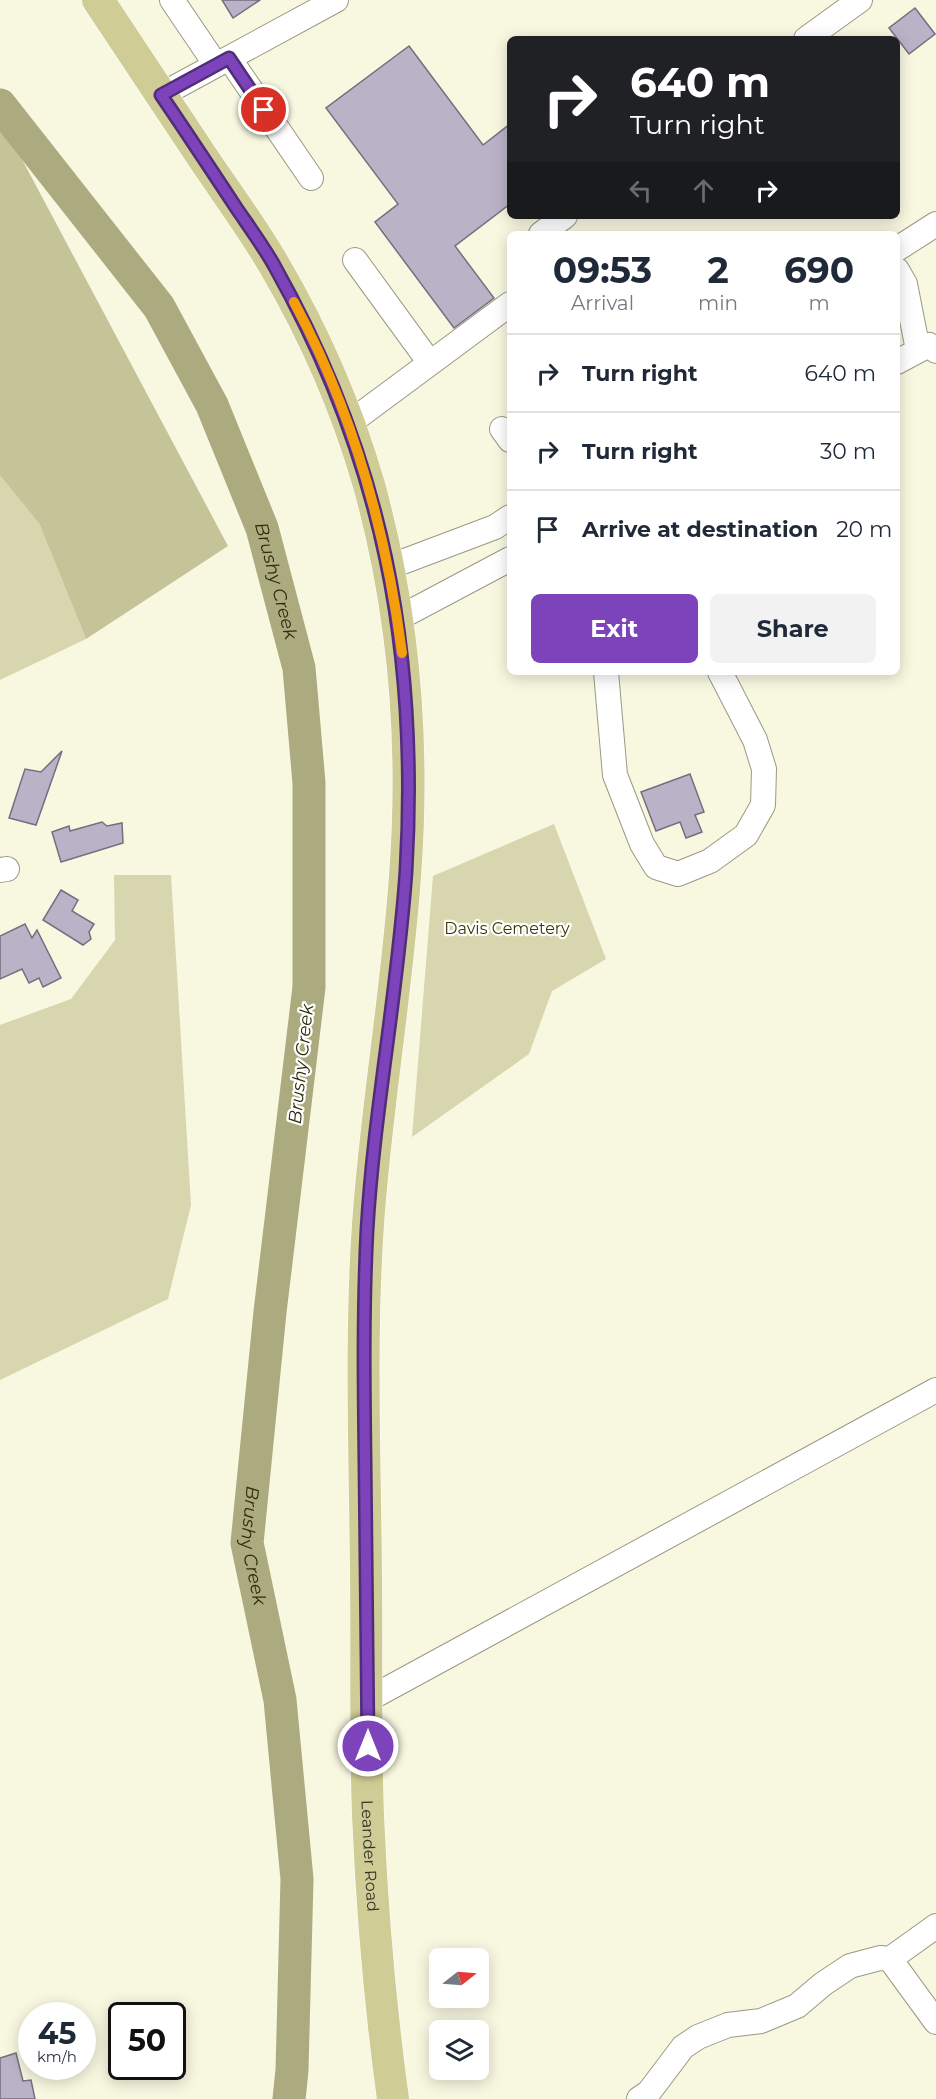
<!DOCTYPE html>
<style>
:root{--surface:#fff;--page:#f2f2f3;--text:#1f2937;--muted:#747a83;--line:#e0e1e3;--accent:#7c43ba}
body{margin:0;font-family:Montserrat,sans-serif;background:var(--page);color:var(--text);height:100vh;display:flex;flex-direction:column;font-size:22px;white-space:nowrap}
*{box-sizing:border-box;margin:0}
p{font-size:20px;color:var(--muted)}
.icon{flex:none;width:33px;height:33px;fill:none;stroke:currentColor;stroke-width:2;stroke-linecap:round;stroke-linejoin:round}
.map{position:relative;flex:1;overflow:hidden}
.drawer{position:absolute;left:507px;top:231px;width:393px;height:444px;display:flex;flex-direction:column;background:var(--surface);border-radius:9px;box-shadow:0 3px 15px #0003}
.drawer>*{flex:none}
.banner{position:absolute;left:507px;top:36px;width:393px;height:183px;border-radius:9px;box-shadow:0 3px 15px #0003;background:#202124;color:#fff;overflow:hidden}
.needle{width:39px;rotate:73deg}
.controls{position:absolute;left:429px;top:1948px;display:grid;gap:12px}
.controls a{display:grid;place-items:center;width:60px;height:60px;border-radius:9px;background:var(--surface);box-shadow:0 3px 15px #0003;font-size:30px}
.speed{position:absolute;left:18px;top:2002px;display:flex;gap:12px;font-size:30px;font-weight:700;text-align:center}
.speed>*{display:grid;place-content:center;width:78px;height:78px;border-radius:50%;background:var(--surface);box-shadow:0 3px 15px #0003;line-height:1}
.speed small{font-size:15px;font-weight:400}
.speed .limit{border:3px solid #111;border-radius:9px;background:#fff;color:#111}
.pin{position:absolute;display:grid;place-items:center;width:51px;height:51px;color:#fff;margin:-26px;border:3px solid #fff;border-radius:50%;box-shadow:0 2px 6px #0007}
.me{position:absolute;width:66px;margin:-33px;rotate:0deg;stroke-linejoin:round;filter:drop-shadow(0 0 4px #0008)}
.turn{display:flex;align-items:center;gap:21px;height:126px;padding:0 24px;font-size:27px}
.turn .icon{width:78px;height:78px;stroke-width:2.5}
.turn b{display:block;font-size:42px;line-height:51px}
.lanes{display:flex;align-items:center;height:57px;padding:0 24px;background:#0003;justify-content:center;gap:30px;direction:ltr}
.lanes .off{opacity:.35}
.eta{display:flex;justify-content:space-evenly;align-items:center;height:102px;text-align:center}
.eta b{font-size:36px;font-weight:700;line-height:42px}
.cta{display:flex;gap:12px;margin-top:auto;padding:12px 24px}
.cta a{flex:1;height:69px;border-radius:9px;background:var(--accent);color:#fff;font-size:24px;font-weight:700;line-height:69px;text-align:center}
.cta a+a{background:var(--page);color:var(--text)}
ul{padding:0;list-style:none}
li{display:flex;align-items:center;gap:18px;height:78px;padding:0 24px;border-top:2px solid var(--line)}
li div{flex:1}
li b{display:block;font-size:22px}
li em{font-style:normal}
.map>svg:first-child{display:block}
.green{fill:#d8d6ae}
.forest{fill:#c5c498}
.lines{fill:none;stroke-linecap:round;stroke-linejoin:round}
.river{stroke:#acab80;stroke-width:33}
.building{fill:#bab3c7;stroke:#746e80;stroke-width:1.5}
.minor-casing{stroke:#999984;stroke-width:26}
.major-casing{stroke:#fff;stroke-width:33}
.minor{stroke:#fff;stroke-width:24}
.major{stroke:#cfcc95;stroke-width:32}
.route-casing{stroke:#512c79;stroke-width:15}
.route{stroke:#7c43ba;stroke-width:10}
.slow{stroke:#f59e0b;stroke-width:10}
.labels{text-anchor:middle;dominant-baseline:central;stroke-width:4.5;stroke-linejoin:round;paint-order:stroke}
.park-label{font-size:16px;fill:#3c3902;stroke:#fff}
.street-label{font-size:16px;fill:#33322a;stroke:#fff}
.water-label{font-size:18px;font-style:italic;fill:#2e2c08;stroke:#fff}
</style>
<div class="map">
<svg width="936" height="2099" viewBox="0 0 936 2099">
<rect width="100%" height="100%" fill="#f8f7e0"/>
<!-- green -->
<path class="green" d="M0,455L39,523L86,639L0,680Z
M554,824L606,959L552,991L529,1054L412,1137L433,876Z
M114,875H171L191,1205L168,1299L0,1380V1025L71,999L115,940Z"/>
<!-- forest -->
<path class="forest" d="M0,118L228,546L86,639L39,523L0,475Z"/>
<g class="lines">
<!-- river -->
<path class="river" id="s1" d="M0,105L159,307L212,405L262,528L299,668L309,783V987L270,1312L247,1543L280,1700L297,1879L292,2070L289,2099"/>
</g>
<!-- building -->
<path class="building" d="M222,0H260L233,18Z
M915,8L935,34L909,54L889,28Z
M409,46L483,145L510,124V204L455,246L494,298L454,328L375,222L398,204L326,108Z
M62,751L36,825L9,818L25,769L41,772Z
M690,774L704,812L695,815L702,832L686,838L680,822L656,831L641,792Z
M102,822L107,826L122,823L123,843L61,862L52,832L69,826L70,831Z
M61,890L78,900L72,911L94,924L89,932L91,939L83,945L43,920Z
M25,924L32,938L37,930L61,978L43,987L39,978L29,983L22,969L0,979V936Z
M16,2053L23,2081L31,2080L35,2099H0V2058Z"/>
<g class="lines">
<!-- minor casing -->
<g class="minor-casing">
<path id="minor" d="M172,0L216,65
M806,39L860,0
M229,58L311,178
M161,95L336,0
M541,234L565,216
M897,249L936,224
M355,260L430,363
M897,270L905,284L918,350
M897,362L929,345L936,351
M348,424L510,304
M502,429L510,440
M389,567L495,527L510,517
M397,619L510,559
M606,672L615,775L642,844L656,867L678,874L710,861L746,835L763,805L764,769L755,740L720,672
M0,870L7,869
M367,1700L936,1390
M890,1959L936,2022
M639,2099L649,2092L683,2047L698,2037L728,2025L761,2021L797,2006L823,1984L850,1966L880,1958L890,1959L936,1926"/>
</g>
<!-- major casing -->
<g class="major-casing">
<g id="major">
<path id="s2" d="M98,0C132,52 167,103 201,155C225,191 252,227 274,265C314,333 347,409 369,485C404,612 415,744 405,876C397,992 376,1108 368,1224C360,1340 365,1458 366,1575C367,1655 365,1735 368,1815C372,1910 380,2005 393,2099"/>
</g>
</g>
<!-- minor -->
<use href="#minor" class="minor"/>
<!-- major -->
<use href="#major" class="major"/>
</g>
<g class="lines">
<!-- route casing -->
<g class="route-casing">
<path id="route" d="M264,110L229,58L161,95C187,133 212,171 237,209C250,228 264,247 275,267C383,460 419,651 406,871C398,991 374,1110 367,1230C363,1307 364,1385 365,1462C366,1557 367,1651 368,1746"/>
</g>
<!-- route -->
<use href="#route" class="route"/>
<!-- slow -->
<path class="slow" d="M294,302C353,412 386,529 402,653"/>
</g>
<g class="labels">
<!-- park labels -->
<g class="park-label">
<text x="507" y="928">Davis Cemetery</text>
</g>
<!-- street labels -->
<g class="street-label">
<text stroke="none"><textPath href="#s2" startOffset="1935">Leander Road</textPath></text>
</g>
<!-- water labels -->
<g class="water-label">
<text stroke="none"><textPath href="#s1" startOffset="556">Brushy Creek</textPath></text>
<text transform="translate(301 1064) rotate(-84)">Brushy Creek</text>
<text stroke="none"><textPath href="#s1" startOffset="1528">Brushy Creek</textPath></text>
</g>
</g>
</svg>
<div class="controls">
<a><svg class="needle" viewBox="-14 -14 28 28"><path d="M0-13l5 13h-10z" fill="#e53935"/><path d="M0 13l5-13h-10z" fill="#747a83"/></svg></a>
<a><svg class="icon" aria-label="layers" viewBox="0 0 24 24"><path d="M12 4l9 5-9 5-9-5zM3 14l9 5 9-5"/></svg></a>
</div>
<div class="speed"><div>45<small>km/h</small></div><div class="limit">50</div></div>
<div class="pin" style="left:264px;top:110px;background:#d93025"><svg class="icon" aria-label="arrive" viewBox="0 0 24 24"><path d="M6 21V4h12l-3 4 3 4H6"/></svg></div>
<svg class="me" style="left:368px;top:1746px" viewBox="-20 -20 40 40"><circle r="17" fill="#7c43ba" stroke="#fff" stroke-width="3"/><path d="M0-11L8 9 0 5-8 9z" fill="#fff"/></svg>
<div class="banner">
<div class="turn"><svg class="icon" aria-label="right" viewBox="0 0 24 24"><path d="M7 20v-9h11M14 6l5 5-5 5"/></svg><div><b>640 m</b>Turn right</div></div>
<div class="lanes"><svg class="icon off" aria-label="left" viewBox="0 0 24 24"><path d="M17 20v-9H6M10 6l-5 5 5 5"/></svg><svg class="icon off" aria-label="ahead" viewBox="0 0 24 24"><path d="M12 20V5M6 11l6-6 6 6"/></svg><svg class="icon" aria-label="right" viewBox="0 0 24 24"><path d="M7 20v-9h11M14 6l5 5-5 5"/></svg></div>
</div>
<section class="drawer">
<div class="eta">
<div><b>09:53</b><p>Arrival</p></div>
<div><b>2</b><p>min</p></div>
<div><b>690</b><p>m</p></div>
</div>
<ul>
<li><svg class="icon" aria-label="right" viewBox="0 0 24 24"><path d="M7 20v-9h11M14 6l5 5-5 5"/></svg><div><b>Turn right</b></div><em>640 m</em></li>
<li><svg class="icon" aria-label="right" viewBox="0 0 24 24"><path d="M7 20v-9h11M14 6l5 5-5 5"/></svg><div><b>Turn right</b></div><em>30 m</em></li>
<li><svg class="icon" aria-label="arrive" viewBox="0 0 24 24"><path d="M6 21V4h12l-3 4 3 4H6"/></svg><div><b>Arrive at destination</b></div><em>20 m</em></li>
</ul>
<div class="cta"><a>Exit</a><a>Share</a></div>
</section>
</div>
